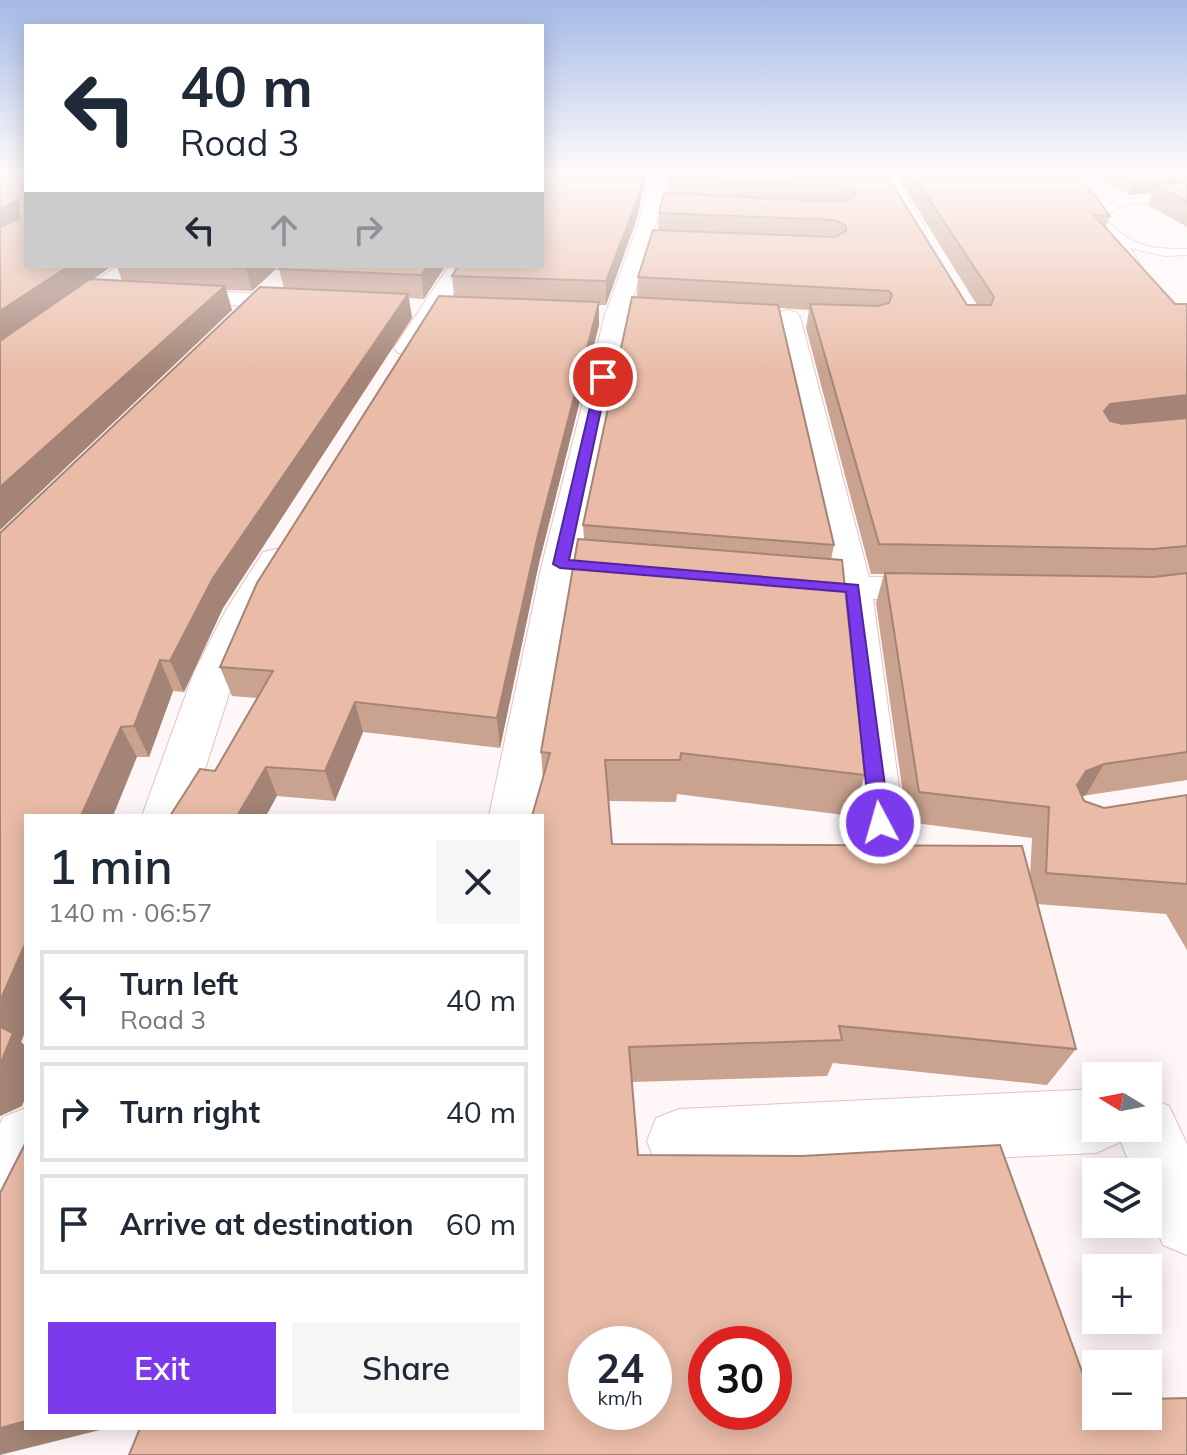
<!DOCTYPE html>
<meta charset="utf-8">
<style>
:root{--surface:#fff;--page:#f6f6f7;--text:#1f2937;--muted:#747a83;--line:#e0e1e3;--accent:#7c3aed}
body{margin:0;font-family:Mulish,sans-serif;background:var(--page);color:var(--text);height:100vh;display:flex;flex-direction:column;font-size:30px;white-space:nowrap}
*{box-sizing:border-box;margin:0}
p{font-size:26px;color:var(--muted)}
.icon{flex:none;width:44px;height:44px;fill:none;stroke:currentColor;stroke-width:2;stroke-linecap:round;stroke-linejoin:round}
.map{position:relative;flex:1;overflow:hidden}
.side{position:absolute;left:24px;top:814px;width:520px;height:616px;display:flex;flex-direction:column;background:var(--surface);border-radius:0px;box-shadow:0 4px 20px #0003}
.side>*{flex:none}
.guide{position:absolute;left:24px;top:24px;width:520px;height:244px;border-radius:0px;box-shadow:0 4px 20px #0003;background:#fff;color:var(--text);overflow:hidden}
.needle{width:52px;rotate:280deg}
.fabs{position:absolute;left:1082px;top:1062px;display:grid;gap:16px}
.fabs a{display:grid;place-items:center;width:80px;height:80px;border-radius:0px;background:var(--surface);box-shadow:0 4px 20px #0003;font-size:40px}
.speed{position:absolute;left:568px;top:1326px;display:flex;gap:16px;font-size:40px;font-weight:700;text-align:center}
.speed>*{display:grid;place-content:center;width:104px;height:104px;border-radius:50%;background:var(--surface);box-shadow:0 4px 20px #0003;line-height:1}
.speed small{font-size:20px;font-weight:400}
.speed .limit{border:12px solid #d22;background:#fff;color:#111}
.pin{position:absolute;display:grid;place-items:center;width:68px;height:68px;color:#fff;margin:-34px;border:4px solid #fff;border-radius:50%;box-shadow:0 2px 8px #0007}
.me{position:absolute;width:88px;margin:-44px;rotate:354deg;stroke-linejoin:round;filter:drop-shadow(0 0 6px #0008)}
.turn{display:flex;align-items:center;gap:28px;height:168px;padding:0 24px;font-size:36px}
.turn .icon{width:104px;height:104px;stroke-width:2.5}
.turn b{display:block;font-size:56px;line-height:68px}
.lanes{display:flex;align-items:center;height:76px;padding:0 24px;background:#0003;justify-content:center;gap:40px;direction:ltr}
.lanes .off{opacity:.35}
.round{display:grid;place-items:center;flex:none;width:84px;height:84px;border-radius:0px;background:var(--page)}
.headline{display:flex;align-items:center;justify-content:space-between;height:136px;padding:0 24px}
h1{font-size:48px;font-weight:600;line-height:60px}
.primary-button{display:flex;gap:16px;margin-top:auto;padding:16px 24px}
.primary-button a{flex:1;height:92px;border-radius:0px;background:var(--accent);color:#fff;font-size:32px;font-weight:600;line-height:92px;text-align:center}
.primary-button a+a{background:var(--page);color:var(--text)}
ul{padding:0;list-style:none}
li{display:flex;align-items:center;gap:24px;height:100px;margin:0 16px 12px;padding:0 8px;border:4px solid var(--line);border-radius:0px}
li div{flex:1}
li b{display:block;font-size:30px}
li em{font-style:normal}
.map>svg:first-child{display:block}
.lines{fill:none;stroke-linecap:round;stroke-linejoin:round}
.lane-casing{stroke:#e6c0c0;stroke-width:2}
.street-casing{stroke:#e6c0c0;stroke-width:2}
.lane{fill:#fff;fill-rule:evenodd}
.street{fill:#fff;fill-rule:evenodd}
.wall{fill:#c9a290;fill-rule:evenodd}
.shaded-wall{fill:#a48476}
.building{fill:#eabca8;stroke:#a48476;stroke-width:2;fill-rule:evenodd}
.route{fill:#7c3aed;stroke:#51269a;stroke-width:2}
</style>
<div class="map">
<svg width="1187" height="1455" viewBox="0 0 1187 1455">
<rect width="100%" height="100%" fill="#fff7f7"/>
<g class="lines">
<!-- lane casing -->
<g class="lane-casing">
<path id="lane" d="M1187,192V198L1123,205L1103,217C1130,245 1148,250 1187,249V255L1165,256L1130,248L1147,275L1137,278L1116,244L1092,217L1116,200Z"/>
</g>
<!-- street casing -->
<g class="street-casing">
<path id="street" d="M652,172H732L738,176L729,181L667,179C658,228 638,272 628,320C592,484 564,650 537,816H489L542,564L605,315L640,219Z
M879,172H903L895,178L925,227L922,231H908L876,176Z
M117,266H142L9,365L0,367V347Z
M449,266H471L416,353H398L394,348Z
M169,289L308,296L316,298L320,303L316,308L308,310L161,301L158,296L161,291Z
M788,310L796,312L800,317L869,577L941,578L954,581L960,589L954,597L941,600L873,599L904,823L897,836L880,842L863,836L856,823L835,598L773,590L768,582L773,574L786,571L832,575L776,317L780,312Z
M276,549L289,552L294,560L264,610L236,672L190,816H142L194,672L226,610L258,560L263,552Z
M1096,1089V1128H1148V1097L1169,1106L1187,1144V1255L1163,1245L1148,1209V1172H1133L1120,1140L1118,1143L1096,1153L679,1173L656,1164L647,1141L656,1118L679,1109Z
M26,1108V1213L24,1219L0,1228V1124L3,1117Z"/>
</g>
<!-- lane -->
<use href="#lane" class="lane"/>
<!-- street -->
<use href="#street" class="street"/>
</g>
<!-- wall -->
<path class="wall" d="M0,172L110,267L92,280L122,281L117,266H279L252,291L226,290L232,310L0,530Z
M542,172H646L645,182L637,218L606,305H599V325L539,563L500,748L363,732L335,801L277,796L215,771L257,698L232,696L220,667L454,296L452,276Z
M885,172L967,305H977L899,179L900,172H1077L1110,216L1106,227L1175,304H1187V780L1082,796L1084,801L1104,808L1187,795V950L1166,914L1037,904L1076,1049L1047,1085L833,1063L827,1076L632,1082L638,1155L1093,1402L1187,1455L542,1428L543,779L541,752L584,540L583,525L637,297L638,277L658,230L659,213L667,193L668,177ZM779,308L809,310L806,328L871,574H884L876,603L907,822L1032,838L1030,877L612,844L609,801L676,802L677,794L852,816L865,775L831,560L834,545Z
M1086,172H1187V227L1148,205L1152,193L1130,195Z
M445,266L424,299L409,298L412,318L223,608L184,692L173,691L149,757H137L26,816V1029L21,1042L26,1047V1095L22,1106L0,1116V533L284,288L279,269Z"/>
<!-- shaded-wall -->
<path class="shaded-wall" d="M644,172H646L645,182L637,218L606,305V281Z
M1187,172V190L1155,185L1152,193L1130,195L1137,176Z
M18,200L26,219L0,233V208Z
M69,266H112L0,343V311Z
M248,266H279L252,291L246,268Z
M428,266H445L424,299L421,275Z
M225,286L232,310L0,530V487Z
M408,294L412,318L223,608L184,692L170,661L213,578Z
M599,302V325L539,563L500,748L497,718L538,535Z
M1187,395V420L1098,431L1104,411L1110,404Z
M160,660L173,691L149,757L134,726Z
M355,702L363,732L335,801L325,771Z
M121,727L137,757L113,816H81Z
M1104,764L1086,795L1068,801L1086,771Z
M266,767L277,796L266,816H237Z
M26,942V1029L21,1042L26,1047V1095L22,1106L0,1116V1001Z
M26,1421V1428H108L0,1455V1428Z"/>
<!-- building -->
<path class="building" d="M0,172H26V266H69L0,311V227L19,219L18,200L0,208Z
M542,172H644L638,198L606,281L452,276L458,266H542Z
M669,172H885L967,305H991L994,297L911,172H1077L1110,216L1094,215L1175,304H1187V395L1110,404L1104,411L1110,421L1122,424L1187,418V546L1153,549L879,544L810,304L878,306L889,303L892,295L889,291L638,277L653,230L835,237L846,231V226L835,220L659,213L664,193L843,202L856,194L851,187L668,177Z
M1129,172H1182L1137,176Z
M1187,182V202L1155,185Z
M210,266H248L246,268Z
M283,266H428L421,275L279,269Z
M90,279L225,286L0,487V341Z
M260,287L408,294L213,578L170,661L160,660L134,726L121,727L81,816H26V942L0,1001V533Z
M439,296L599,302L538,535L497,718L355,702L325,771L266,767L237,816H170L200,769L215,771L273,671L220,667L257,583Z
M632,297L778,305L834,545L583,525Z
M578,539L842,560L865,775L681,753L680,760H605L612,844L1022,846L1076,1049L839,1026L842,1040L629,1047L638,1155L802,1156L1000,1145L1093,1402L1096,1401V1416H1148V1399L1187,1398V1455H129L140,1428H542V816H532L550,753L541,752ZM586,1344H654V1412H586ZM706,1344H774V1412H706Z
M885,573L1154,577L1187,573V752L1104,764L1086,771L1077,785L1084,801L1104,808L1187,795V884L1046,873L1049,807L919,792Z
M0,1027L13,1033L0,1065Z
M26,1142V1421L0,1428V1193Z"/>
<!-- sky -->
<linearGradient id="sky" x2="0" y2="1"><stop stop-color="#a4b9e6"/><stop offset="0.46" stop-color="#fffbfb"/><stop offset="1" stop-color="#fffbfb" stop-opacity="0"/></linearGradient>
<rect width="1187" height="375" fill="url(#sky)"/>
<!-- route -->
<path class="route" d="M603,373L608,377L569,560L858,585L890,823L887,829H872L870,823L846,592L560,568L553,564L597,377Z"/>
</svg>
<div class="fabs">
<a><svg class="needle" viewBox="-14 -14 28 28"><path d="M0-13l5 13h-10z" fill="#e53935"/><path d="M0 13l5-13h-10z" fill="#747a83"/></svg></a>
<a><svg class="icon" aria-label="layers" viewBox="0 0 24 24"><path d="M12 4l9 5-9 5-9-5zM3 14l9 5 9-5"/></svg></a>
<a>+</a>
<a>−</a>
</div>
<div class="speed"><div>24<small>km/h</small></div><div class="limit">30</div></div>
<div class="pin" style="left:603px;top:377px;background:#d93025"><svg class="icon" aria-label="arrive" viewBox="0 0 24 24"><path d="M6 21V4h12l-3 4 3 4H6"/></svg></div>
<svg class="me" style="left:880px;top:823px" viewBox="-20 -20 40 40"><circle r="17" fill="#7c3aed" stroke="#fff" stroke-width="3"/><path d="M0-11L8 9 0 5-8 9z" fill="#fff"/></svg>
<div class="guide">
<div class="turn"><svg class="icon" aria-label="left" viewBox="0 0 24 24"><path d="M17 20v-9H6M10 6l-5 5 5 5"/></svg><div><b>40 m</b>Road 3</div></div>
<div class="lanes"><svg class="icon" aria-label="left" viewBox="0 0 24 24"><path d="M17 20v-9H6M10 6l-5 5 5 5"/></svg><svg class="icon off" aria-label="ahead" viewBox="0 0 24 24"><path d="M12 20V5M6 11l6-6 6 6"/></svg><svg class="icon off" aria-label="right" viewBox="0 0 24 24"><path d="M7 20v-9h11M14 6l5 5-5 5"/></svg></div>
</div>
<section class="side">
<div class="headline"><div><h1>1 min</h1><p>140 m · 06:57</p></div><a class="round"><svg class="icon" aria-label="close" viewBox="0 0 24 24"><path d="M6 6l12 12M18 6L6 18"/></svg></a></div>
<ul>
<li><svg class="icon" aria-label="left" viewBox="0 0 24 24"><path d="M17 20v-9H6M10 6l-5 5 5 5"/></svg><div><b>Turn left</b><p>Road 3</p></div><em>40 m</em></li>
<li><svg class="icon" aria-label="right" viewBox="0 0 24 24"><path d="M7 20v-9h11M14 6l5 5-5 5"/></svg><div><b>Turn right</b></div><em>40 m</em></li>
<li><svg class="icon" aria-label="arrive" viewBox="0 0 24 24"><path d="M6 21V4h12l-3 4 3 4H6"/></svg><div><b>Arrive at destination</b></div><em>60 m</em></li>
</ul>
<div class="primary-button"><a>Exit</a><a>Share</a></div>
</section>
</div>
